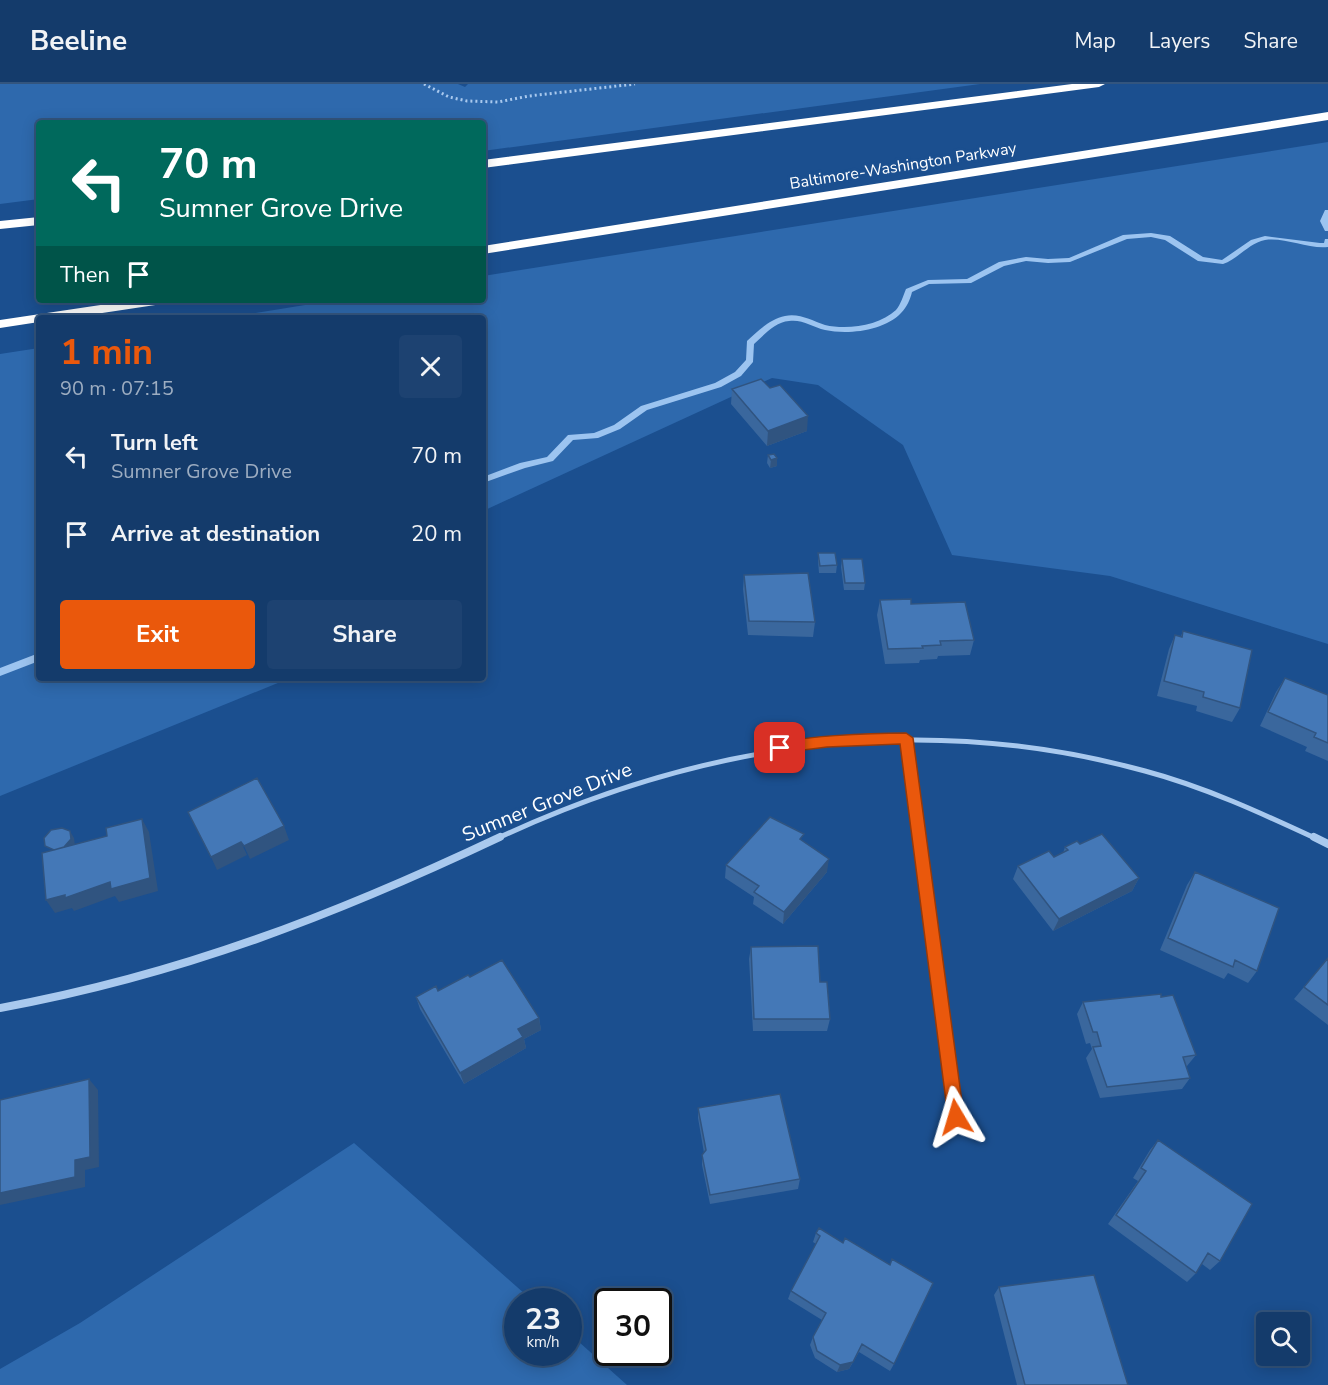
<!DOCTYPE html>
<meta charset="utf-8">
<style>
:root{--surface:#143b6b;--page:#1d4271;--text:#f1f3f6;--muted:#9dadc1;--line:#33557e;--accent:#ea580c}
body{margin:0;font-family:"Nunito Sans",sans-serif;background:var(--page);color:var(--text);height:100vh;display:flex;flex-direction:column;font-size:22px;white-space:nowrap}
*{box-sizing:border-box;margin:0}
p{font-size:20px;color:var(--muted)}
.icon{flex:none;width:33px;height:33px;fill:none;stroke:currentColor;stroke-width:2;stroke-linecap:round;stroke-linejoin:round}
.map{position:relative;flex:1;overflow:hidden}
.drawer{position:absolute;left:36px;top:231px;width:450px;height:366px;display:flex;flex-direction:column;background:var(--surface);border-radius:6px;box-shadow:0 3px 15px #0003,0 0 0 2px var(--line)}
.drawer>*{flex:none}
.top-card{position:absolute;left:36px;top:36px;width:450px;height:183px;border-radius:6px;box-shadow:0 3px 15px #0003,0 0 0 2px var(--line);background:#00695c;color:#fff;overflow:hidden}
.tools{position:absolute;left:1256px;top:1228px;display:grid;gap:12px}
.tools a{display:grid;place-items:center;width:54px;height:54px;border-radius:6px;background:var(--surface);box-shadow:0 3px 15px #0003,0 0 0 2px var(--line);font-size:30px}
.speed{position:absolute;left:504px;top:1204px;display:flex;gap:12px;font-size:30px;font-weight:700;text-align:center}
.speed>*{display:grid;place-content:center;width:78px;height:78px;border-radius:50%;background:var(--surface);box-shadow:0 3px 15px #0003,0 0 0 2px var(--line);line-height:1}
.speed small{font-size:15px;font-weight:400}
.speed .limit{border:3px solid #111;border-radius:9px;background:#fff;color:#111}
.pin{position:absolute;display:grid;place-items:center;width:51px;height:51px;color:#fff;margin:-26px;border-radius:12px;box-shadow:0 3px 9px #0006}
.me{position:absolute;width:66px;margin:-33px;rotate:353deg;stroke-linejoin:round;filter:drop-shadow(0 0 4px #0008)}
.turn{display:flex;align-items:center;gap:21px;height:126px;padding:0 24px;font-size:27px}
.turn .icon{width:78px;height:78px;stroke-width:2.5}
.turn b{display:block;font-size:42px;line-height:51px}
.then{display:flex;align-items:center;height:57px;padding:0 24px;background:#0003;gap:12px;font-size:22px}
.round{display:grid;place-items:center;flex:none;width:63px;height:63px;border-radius:6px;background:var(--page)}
.overview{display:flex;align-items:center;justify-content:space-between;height:102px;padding:0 24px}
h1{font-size:36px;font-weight:700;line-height:45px;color:var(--accent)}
.button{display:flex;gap:12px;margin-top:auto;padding:12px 24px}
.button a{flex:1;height:69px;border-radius:6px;background:var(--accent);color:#fff;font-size:24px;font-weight:700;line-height:69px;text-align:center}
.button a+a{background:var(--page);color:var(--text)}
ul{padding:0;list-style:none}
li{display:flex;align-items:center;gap:18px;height:78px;padding:0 24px}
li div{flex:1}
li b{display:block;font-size:22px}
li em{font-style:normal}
header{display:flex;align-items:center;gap:36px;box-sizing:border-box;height:84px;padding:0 30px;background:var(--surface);border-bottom:2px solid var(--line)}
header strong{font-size:28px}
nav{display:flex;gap:33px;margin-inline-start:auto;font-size:21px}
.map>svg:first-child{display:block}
.green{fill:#2e69ad}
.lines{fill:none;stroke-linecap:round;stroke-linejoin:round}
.stream{fill:#9cc4f0;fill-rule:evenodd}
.path{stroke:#a9c9ee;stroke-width:3;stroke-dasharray:2 3;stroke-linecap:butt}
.street-far1{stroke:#a9c9ee;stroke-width:5}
.street{stroke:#a9c9ee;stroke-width:8}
.highway{fill:#fff;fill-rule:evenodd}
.wall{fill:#3a679d}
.shaded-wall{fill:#305480}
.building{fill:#4478b7;stroke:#305480;stroke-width:1.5}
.route{fill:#ea580c;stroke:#983908;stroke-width:1.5}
.labels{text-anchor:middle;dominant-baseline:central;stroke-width:6;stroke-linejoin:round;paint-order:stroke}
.far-street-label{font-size:16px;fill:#fff;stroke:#1b4f8f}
.street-label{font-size:20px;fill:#fff;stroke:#1b4f8f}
</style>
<header>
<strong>Beeline</strong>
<nav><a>Map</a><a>Layers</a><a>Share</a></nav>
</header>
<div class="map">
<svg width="1328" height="1301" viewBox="0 0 1328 1301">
<rect width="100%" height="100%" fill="#1b4f8f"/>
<!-- green -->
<path class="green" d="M0,0H458L465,3L468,0H980L483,67V39H39V115L0,120Z
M1328,58V560L1110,492L952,471L903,361L818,301L772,294L483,427V234H225L336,216H483V192Z
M39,264V594H290L0,712V270Z
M354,1059L534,1218H518V1269H568L569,1249L627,1301H0V1285L80,1239Z"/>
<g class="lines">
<!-- stream -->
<path class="stream" d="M1325,126H1328V147H1325L1320,137Z
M1151,149L1170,152L1203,173L1222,176L1251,156L1265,152L1320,159H1324L1325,155H1328V163C1307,165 1285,153 1265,156C1249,159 1238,175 1223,180L1198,177L1165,156L1151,153L1127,155L1070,178L1048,179L1026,177L1004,182L971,199L929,200L912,208C910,216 907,223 901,229C884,247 848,251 825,246C813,243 802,235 789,237C775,238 764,251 754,260L753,278L741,292L721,303L647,326L620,345L598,354L573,356L553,377L525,384L483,399V393L520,379L547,373L568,351L594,349L614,341L641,322L715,299L735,288L746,276L747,257C758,247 770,235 785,232C800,229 812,237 825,241C847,246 879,242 896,226C901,220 903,212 906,205L928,196L967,195L999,178L1026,173L1048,175L1069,174L1123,151Z
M39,569V577L0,592V584Z"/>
<!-- path -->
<path class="path" d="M424,0L449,13L467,17L498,18L529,12L635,0"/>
<!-- street-far1 -->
<path class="street-far1" d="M907,654L920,755
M496,755C703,658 922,626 1145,687C1205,703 1261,729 1317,755"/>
<!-- street -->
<path class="street" d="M920,753L956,1033
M1314,753L1328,760
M0,924C180,891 335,831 500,753"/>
<!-- highway -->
<path class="highway" d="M1072,0H1105L1099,3L483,84V76Z
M1328,28V36L483,170V162Z
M39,133V141L0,145V137Z
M134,216H169L162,220L69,234H39V238L0,244V236Z"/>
</g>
<!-- wall -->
<path class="wall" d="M732,305L807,347L767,362L731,320Z
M768,371L777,382L770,384L767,379Z
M818,469L837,481L836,489H819L818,477Z
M842,475L865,499L864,506H844L841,483Z
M744,491L815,538L813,553L748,551L743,505Z
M880,516L911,520L974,556L970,571L938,572L937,575L920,576L919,579L885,580L877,531Z
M1183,547L1240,624L1232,638L1196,627L1197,622L1157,612L1169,565L1175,551L1181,552Z
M1285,594L1328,611V677L1305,667L1307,663L1260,642L1276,608Z
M803,758L827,788L783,840L753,820L754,813L725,794L726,781Z
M1065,763L1139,794L1132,807L1053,847L1013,795L1018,782L1054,773L1063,769Z
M1195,788L1257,887L1248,899L1228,889L1224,895L1160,866L1187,801Z
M751,863L820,898L830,935L827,947H753L749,875Z
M1328,874V941L1294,915Z
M470,893L539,934L541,946L524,955L526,964L464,1000L420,925L416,913L438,907Z
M1161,913L1196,971L1187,982H1186L1190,994L1182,1005L1100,1014L1086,974L1092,965L1090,959L1086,960L1077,930L1083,918Z
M698,1024L800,1095L798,1105L710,1120L702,1081V1071L704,1069L698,1034Z
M1158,1056L1220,1177L1210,1186L1202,1180L1196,1189L1187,1198L1108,1140L1138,1097L1133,1094L1150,1066Z
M819,1144L894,1280L890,1287L859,1268L849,1285L837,1288L815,1274L810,1261L813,1253L822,1236L788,1215L791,1207L816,1160L813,1158L816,1149Z
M999,1203L1128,1301H1017L994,1211Z"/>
<!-- shaded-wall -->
<path class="shaded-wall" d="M808,332L807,347L767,362L768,347Z
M777,374V382L770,384L771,376Z
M142,735L149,748L158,807L119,818L115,812L74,827L72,824L55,829L46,816Z
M284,742L289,756L250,775L244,762Z
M70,747L74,754L75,762L58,773Z
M241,758L247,771L217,786L211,773Z
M829,775L827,788L783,840L784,828Z
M1139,794L1132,807L1053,847L1059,835Z
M539,934L541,946L524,955L526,964L464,1000L460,989L518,945Z
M89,995L98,1006L99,1083L85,1086V1103L0,1121V1109L75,1076Z
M862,1260L849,1285L837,1288L840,1281Z"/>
<!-- building -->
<path class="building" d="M761,295L770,304L780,301L808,332L768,347L732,305Z
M774,370L777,374L771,376L768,371Z
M818,469H835L837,481L820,482Z
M842,475H862L865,499H845Z
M808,489L815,538L749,537L744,491Z
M911,515V520L965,518L974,556L940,557L941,561L922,562L923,564L888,565L880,516Z
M1183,547L1252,566L1240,624L1203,613L1204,608L1164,597L1175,551L1182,553Z
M1285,594L1328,611V659L1314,653L1316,649L1268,628Z
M257,694L284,742L244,762L241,758L211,773L188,728Z
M770,733L804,750L800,755L829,775L784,828L754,808L759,802L726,781Z
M142,735L150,794L111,805L110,798L65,814V811L46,816L42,769L107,752L106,744Z
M62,744L70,747L71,755L64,763L54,766L45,762L44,754L51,746Z
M1102,750L1139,794L1059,835L1018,782L1049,767L1054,773L1068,766L1065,763L1077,757L1080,760Z
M1195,788L1279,824L1257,887L1235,876L1233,883L1168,854Z
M818,862L820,898H827L830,935H754L751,863Z
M1328,874V921L1304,903Z
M502,876L539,934L518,945L523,953L460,989L416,913L436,902L438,907L468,891L470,893Z
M1161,910V913L1173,911L1196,971L1183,973L1190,994L1107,1003L1093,963L1101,962L1097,948H1093L1083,918Z
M89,995L90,1073L75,1076V1093L0,1109V1016Z
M780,1010L800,1095L710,1111L702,1071L706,1066L698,1024Z
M1158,1056L1252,1120L1220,1177L1208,1169L1196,1189L1116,1131L1146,1087L1141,1084Z
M819,1144L843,1159L845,1154L890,1181L892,1175L933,1199L894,1280L862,1260L853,1278L840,1281L817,1267L813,1253L826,1229L791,1207L820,1152L816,1149Z
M1094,1191L1128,1301H1025L999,1203Z"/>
<!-- route -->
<path class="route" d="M906,649L913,654L964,1033L962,1039L956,1041L950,1039L948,1033L900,660L827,663L780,669L773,664C781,651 886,649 906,649Z"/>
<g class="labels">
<!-- far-street labels -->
<g class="far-street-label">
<text transform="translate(903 82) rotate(-9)">Baltimore-Washington Parkway</text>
</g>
<!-- street labels -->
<g class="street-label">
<text transform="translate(547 718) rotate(-22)">Sumner Grove Drive</text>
</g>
</g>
</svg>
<div class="tools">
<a><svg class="icon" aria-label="search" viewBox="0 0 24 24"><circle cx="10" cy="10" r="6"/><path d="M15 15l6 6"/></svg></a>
</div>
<div class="speed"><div>23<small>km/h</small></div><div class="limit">30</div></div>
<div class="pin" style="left:780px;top:664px;background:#d93025"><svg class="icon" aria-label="arrive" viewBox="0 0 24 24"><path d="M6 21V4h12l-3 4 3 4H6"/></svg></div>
<svg class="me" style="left:956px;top:1033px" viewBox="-20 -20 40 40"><path d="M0-17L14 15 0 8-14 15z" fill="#ea580c" stroke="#fff" stroke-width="4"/></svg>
<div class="top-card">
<div class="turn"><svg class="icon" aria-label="left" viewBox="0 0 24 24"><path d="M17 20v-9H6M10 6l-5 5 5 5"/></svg><div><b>70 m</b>Sumner Grove Drive</div></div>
<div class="then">Then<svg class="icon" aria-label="arrive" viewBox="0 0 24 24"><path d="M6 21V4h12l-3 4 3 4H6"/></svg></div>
</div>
<section class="drawer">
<div class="overview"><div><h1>1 min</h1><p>90 m · 07:15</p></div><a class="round"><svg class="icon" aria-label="close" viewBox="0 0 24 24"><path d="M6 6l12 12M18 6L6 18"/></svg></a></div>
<ul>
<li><svg class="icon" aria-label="left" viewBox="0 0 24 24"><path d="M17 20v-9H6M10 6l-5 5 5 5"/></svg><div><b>Turn left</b><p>Sumner Grove Drive</p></div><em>70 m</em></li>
<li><svg class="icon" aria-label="arrive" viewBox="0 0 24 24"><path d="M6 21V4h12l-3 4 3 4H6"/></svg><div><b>Arrive at destination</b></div><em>20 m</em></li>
</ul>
<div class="button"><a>Exit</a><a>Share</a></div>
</section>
</div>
